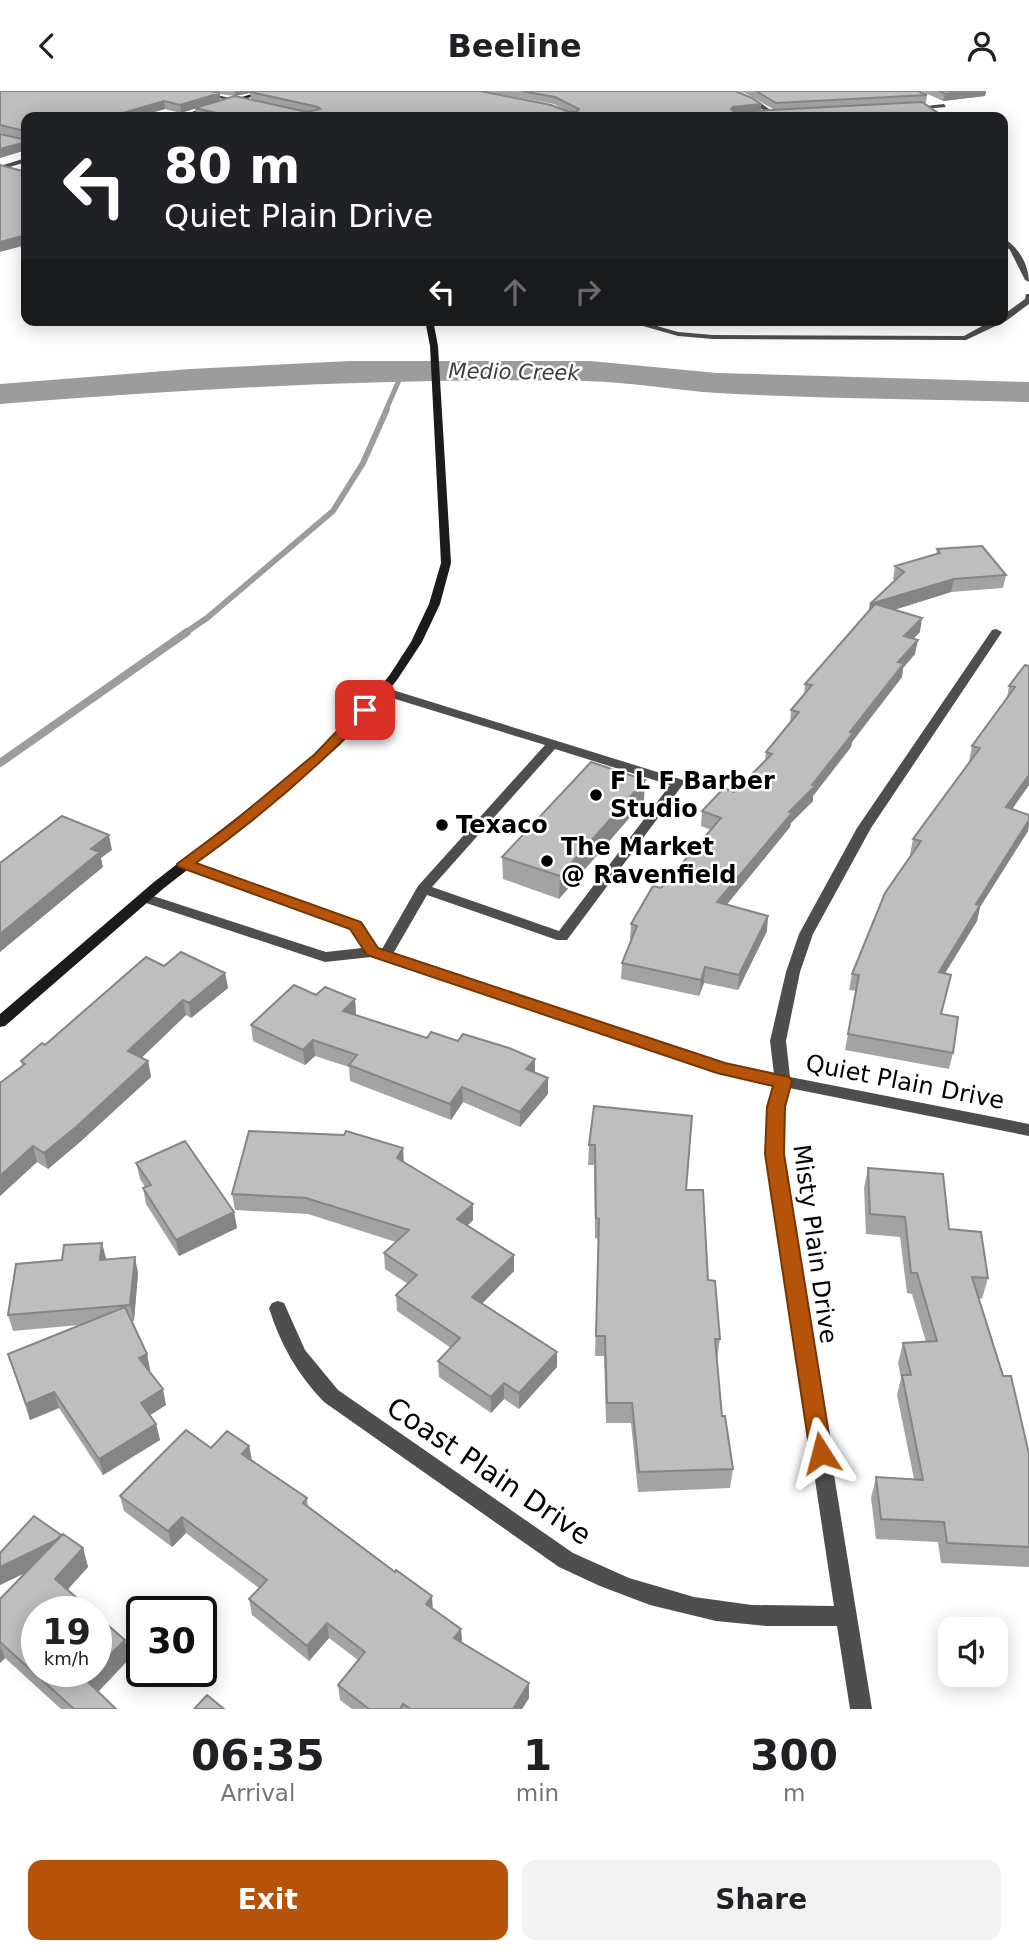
<!DOCTYPE html>
<style>
:root{--surface:#fff;--page:#f2f2f2;--text:#202124;--muted:#757577;--accent:#b45309}
body{margin:0;font-family:"DejaVu Sans",sans-serif;background:var(--page);color:var(--text);height:100vh;display:flex;flex-direction:column;font-size:26px;white-space:nowrap}
*{box-sizing:border-box;margin:0}
p{font-size:23px;color:var(--muted)}
.icon{flex:none;width:38px;height:38px;fill:none;stroke:currentColor;stroke-width:2;stroke-linecap:round;stroke-linejoin:round}
.map{position:relative;height:1618px;overflow:hidden}
.drawer{display:flex;flex-direction:column;background:var(--surface);flex:1}
.drawer>*{flex:none}
.banner{position:absolute;left:21px;top:21px;width:987px;height:214px;border-radius:14px;box-shadow:0 4px 18px #0003;background:#202124;color:#fff;overflow:hidden}
.buttons{position:absolute;left:938px;top:1526px;display:grid;gap:14px}
.buttons a{display:grid;place-items:center;width:70px;height:70px;border-radius:14px;background:var(--surface);box-shadow:0 4px 18px #0003;font-size:35px}
.speed{position:absolute;left:21px;top:1505px;display:flex;gap:14px;font-size:35px;font-weight:700;text-align:center}
.speed>*{display:grid;place-content:center;width:91px;height:91px;border-radius:50%;background:var(--surface);box-shadow:0 4px 18px #0003;line-height:1}
.speed small{font-size:18px;font-weight:400}
.speed .limit{border:4px solid #111;border-radius:10px;background:#fff;color:#111}
.pin{position:absolute;display:grid;place-items:center;width:60px;height:60px;color:#fff;margin:-30px;border-radius:14px;box-shadow:0 4px 10px #0006}
.me{position:absolute;width:77px;margin:-38px;rotate:351deg;stroke-linejoin:round;filter:drop-shadow(0 0 5px #0008)}
.turn{display:flex;align-items:center;gap:24px;height:147px;padding:0 28px;font-size:32px}
.turn .icon{width:91px;height:91px;stroke-width:2.5}
.turn b{display:block;font-size:49px;line-height:60px}
.lanes{display:flex;align-items:center;height:66px;padding:0 28px;background:#0003;justify-content:center;gap:35px;direction:ltr}
.lanes .off{opacity:.35}
.eta{display:flex;justify-content:space-evenly;align-items:center;height:119px;text-align:center}
.eta b{font-size:42px;font-weight:700;line-height:49px}
.button{display:flex;gap:14px;margin-top:auto;padding:14px 28px}
.button a{flex:1;height:80px;border-radius:14px;background:var(--accent);color:#fff;font-size:28px;font-weight:700;line-height:80px;text-align:center}
.button a+a{background:var(--page);color:var(--text)}
header{display:flex;justify-content:space-between;align-items:center;height:91px;padding:0 28px;background:var(--surface);font-size:32px;font-weight:700}
.map>svg:first-child{display:block}
.lines{fill:none;stroke-linecap:round;stroke-linejoin:round}
.stream-far2{stroke:#9c9c9c;stroke-width:5}
.stream-far1{stroke:#9c9c9c;stroke-width:6}
.stream{stroke:#9c9c9c;stroke-width:8}
.river{fill:#9c9c9c;fill-rule:evenodd}
.lane{fill:#4e4e4e;fill-rule:evenodd}
.street{fill:#4e4e4e;fill-rule:evenodd}
.secondary{fill:#1b1b1b;fill-rule:evenodd}
.wall{fill:#a3a3a3;fill-rule:evenodd}
.shaded-wall{fill:#858585}
.building{fill:#bebebe;stroke:#858585;stroke-width:2}
.route{fill:#b45309;stroke:#753606;stroke-width:2}
.poi-dot{fill:#000;stroke:#fff;stroke-width:2.5}
.labels{text-anchor:middle;dominant-baseline:central;stroke-width:5;stroke-linejoin:round;paint-order:stroke}
.far-water-label{font-size:21px;font-style:italic;fill:#3d3d3d;stroke:#fff}
.poi-label{font-size:24px;font-weight:bold;fill:#000;stroke:#fff;text-anchor:start}
.street-label{font-size:24px;fill:#000;stroke:#fff}
.near-street-label{font-size:28px;fill:#000;stroke:#fff}
</style>
<header><svg class="icon" aria-label="back" viewBox="0 0 24 24"><path d="M15 5l-7 7 7 7"/></svg>Beeline<svg class="icon" aria-label="person" viewBox="0 0 24 24"><circle cx="12" cy="8" r="4"/><path d="M4 21q1-7 8-7t8 7"/></svg></header>
<div class="map">
<svg width="1029" height="1618" viewBox="0 0 1029 1618">
<rect width="100%" height="100%" fill="#fff"/>
<g class="lines">
<!-- stream-far2 -->
<path class="stream-far2" d="M386,319L403,280"/>
<!-- stream-far1 -->
<path class="stream-far1" d="M185,542L207,527L333,420L363,372L387,318"/>
<!-- stream -->
<path class="stream" d="M0,672L187,541"/>
<!-- river -->
<path class="river" d="M350,270H590L717,282L1029,291V311C925,308 821,308 717,302C674,299 630,291 586,290C390,286 195,298 0,313V293L190,278Z"/>
<!-- lane -->
<path class="lane" d="M1003,147C1018,155 1029,174 1029,191L1025,189L1010,159L1003,153Z
M1026,203H1029V213L1006,230L966,249L713,248L678,245L622,229H636L678,241L713,244L964,245L993,229H1003V224L1025,208Z
M383,596L683,689L684,692L567,849H557L427,804L390,868H380L378,865L418,795L545,654L379,603L377,600ZM555,658L670,694L559,840L432,796Z"/>
<!-- street -->
<path class="street" d="M188,0H199L248,11L245,13Z
M722,0C742,0 762,12 777,24L772,25L753,12Z
M944,13L946,16L912,19L909,17Z
M26,67V71L0,79V75Z
M996,538L1002,541L871,737L813,843L800,881L786,950L790,986L1029,1033V1045L789,997L784,1016L782,1063L872,1618H850L837,1535H766L716,1530L650,1514L600,1495L559,1476L324,1311C298,1284 280,1253 269,1217L272,1212L278,1210L284,1212L305,1259L338,1299L573,1462L629,1487L694,1506L752,1514L834,1515L766,1063L768,1016L774,994L717,982L371,866L325,871L140,810L138,807L140,804H150L326,861L362,857L350,838L179,776L177,773L179,770H189L360,832L377,858L725,973L774,983L770,950L786,881L799,843L857,737L992,539Z"/>
<!-- secondary -->
<path class="secondary" d="M262,0H271L184,26H175Z
M425,229H433L438,255L451,472L440,513L422,551L397,589L370,622L340,654L275,711L164,797L5,935L0,936V923L154,791L299,678L362,617L389,585L411,551L429,513L441,472L430,255Z"/>
</g>
<!-- wall -->
<path class="wall" d="M0,0H735L761,13V19H775L745,2L736,0H918L927,4L926,12H923L941,24V26H200L196,25L195,17L251,9L250,2L235,5L220,3L181,22L165,18L136,26H26V59L0,67V43L26,49L0,42ZM492,2L554,13L569,21Z
M921,0H986L985,5L943,10Z
M937,458L1006,484L1003,497L951,501L894,519L920,541L913,548L915,563L903,577L902,586L852,651L851,656L813,705V710L791,732L790,736L726,814L767,840L738,899L704,892L699,905L621,888L622,872L632,849L630,848L631,833L711,739L701,735L702,720L734,701L765,670L766,661L790,633L791,619L804,604L805,593L869,520L870,513L895,489L893,488L895,475L936,463Z
M1029,575V694L1012,718L1029,724V736L1028,740L980,816L977,830L945,882L942,923L953,962L949,978L845,959L856,900L849,899L852,883L912,764L910,763L913,748L970,670H969L972,655L1007,607L1009,595Z
M644,710L559,808L503,788L502,766Z
M164,875L225,882L228,897L191,927L186,924L141,967L148,970L151,986L80,1051L48,1078L37,1071L0,1105V992L22,975L21,970Z
M316,904L355,908L356,924L427,947L458,950L535,968V982L548,1003L520,1036L463,1011L451,1029L350,990L349,976L315,965L305,974L253,950L251,934Z
M594,1015L686,1099L708,1189L720,1248L717,1268L722,1325L733,1378L730,1397L638,1401L631,1332H606L604,1265H595L598,1148L595,1147L594,1074H588L589,1054Z
M404,1071L473,1129L467,1135L514,1180L482,1212L557,1261V1276L519,1318L504,1308L491,1322L439,1286L438,1270L451,1257L397,1220L396,1204L408,1193L385,1178L384,1162L396,1151L308,1123L235,1119L232,1103Z
M136,1072L234,1121L237,1137L179,1165L146,1113L143,1097L145,1096L140,1088Z
M868,1077L949,1138L988,1187L982,1208L979,1207L1029,1363V1476L941,1472L938,1451L876,1448L871,1407L876,1386L914,1388L897,1304L901,1287L898,1272L903,1252L926,1251L912,1203L907,1202L900,1146L866,1143L864,1097Z
M106,1168L138,1182L134,1230H132L147,1263L150,1279L149,1280L166,1314L150,1324L156,1333L160,1349L103,1384L59,1317L30,1329L8,1263L79,1234L13,1240L8,1224Z
M249,1355L252,1369L307,1407L308,1416L433,1518L461,1538L462,1552L529,1607L522,1618H352L340,1609L338,1594L358,1569L329,1547L309,1570L252,1524L249,1508L259,1497L186,1442L172,1456L124,1420L120,1405L211,1357Z
M61,1444L83,1457L88,1476L67,1499L130,1567L98,1601L116,1618H61L5,1567L0,1572V1508L25,1482L0,1494V1462Z"/>
<!-- shaded-wall -->
<path class="shaded-wall" d="M235,0H259L235,5Z
M968,0H986L985,5L943,10L945,3Z
M220,2V10L181,22L180,14Z
M164,10L165,18L136,26H109Z
M761,13V21L730,26L731,18L733,16Z
M26,51V59L0,67V58Z
M26,144V154L0,161V151Z
M954,488L951,501L868,527L870,513Z
M922,527L920,541L902,559L904,545Z
M918,549L915,563L903,577L902,586L852,651L851,656L813,705V710L791,732L790,736L716,827L717,811L789,721L812,694L898,571Z
M1029,684V694L1003,731L1006,716Z
M645,689L644,710L559,808L560,785Z
M1029,729L1028,740L980,816L977,830L936,897L939,881L976,813Z
M109,744L112,759L101,767L103,776L0,861V843L91,758Z
M768,825L767,840L738,899L739,884Z
M705,876L704,892L699,905L701,889Z
M225,882L228,897L191,927L189,912Z
M355,908L356,924L343,920Z
M183,909L186,924L132,976L128,960Z
M313,949L315,965L305,974L303,959Z
M535,968V983L526,978Z
M148,970L151,986L80,1051L48,1078L44,1062Z
M548,987V1003L520,1036V1021Z
M462,996L463,1011L451,1029L450,1013Z
M33,1055L37,1071L0,1105V1085Z
M403,1057L404,1073L397,1067Z
M473,1113V1129L457,1144V1128Z
M234,1121L237,1137L179,1165L176,1149Z
M102,1152L106,1167L104,1185L100,1169Z
M514,1164V1180L473,1222L472,1206Z
M135,1166L138,1182L134,1230L130,1214Z
M557,1261V1276L519,1318V1302Z
M147,1263L150,1279L143,1282L139,1267Z
M504,1292V1308L491,1322V1306Z
M163,1298L166,1314L144,1328L141,1312Z
M54,1301L59,1317L30,1329L26,1313Z
M156,1333L160,1349L103,1384L99,1368Z
M249,1355L252,1371L242,1363Z
M182,1426L186,1442L172,1456L168,1440Z
M64,1446L68,1461L0,1494V1476Z
M83,1457L88,1476L61,1506L55,1488Z
M432,1505L433,1520L426,1513Z
M327,1532L329,1547L309,1570L307,1555Z
M461,1538L462,1553L454,1547Z
M125,1549L130,1567L92,1607L86,1589L94,1580H96V1578Z
M0,1554L5,1567L0,1572Z
M529,1592V1607L522,1618H513Z"/>
<!-- building -->
<path class="building" d="M0,0H210L220,2L180,14L164,10L109,26H26V51L0,58V43L26,49L25,40L0,34Z
M254,0H480L551,14L569,21H576L579,18L555,6L522,0H735L752,7L761,13L733,16L731,18L734,21L922,11L941,24L906,26H234L195,17L235,5L307,21L320,18L318,16L250,1Z
M756,0H918L927,4L776,12Z
M939,0H968L945,3Z
M0,74L26,81V144L0,151Z
M982,455L1006,484L954,488L870,513L904,481L895,475L940,462L937,458Z
M875,513L922,527L904,545L918,549L898,571L904,572L850,641L853,642L812,694L815,695L789,721L792,722L717,811L768,825L739,884L705,876L701,889L622,872L637,835L631,833L653,795L661,797L721,727L702,720L724,697L734,701L772,663L766,661L799,621L791,619L812,594L805,593Z
M1025,574L1029,575V684L1006,716L1029,724V729L976,813L980,814L939,881L951,884L941,923L958,926L953,962L848,943L859,884L852,883L885,802L921,750L913,748L980,657L972,655L1015,596L1009,595Z
M591,671L645,689L560,785L502,766Z
M62,725L109,744L91,758L100,761L0,843V772Z
M181,861L225,882L189,912L183,909L128,960L148,970L76,1036L44,1062L33,1055L0,1085V992L25,973L21,970L42,952L45,954L146,866L164,875Z
M294,894L316,904L325,896L355,908L343,920L427,947L431,941L458,950L463,943L509,957L535,968L526,978L548,987L520,1021L462,996L450,1013L349,974L357,964L313,949L303,959L251,934Z
M594,1015L692,1025L686,1099H703L708,1189L715,1190L720,1248H715L722,1325H725L733,1378L639,1381L632,1312H607L605,1245H596L599,1128L596,1127L595,1054H589Z
M249,1040L344,1044L346,1040L403,1057L397,1067L473,1113L457,1128L514,1164L472,1206L557,1261L519,1302L504,1292L491,1306L438,1270L460,1247L396,1204L417,1184L384,1162L409,1139L306,1107L232,1103Z
M185,1050L234,1121L176,1149L143,1097L151,1094L136,1072Z
M868,1077L943,1083L949,1138L981,1141L988,1187L972,1186L1003,1285H1011L1029,1363V1456L947,1452L944,1431L881,1428L876,1386L923,1389L902,1284H911L903,1252L937,1250L917,1182H911L905,1126L870,1123Z
M102,1152L100,1169L135,1166L130,1214L8,1224L16,1173L62,1169L64,1154Z
M125,1216L147,1263L139,1267L163,1298L141,1312L156,1333L99,1368L54,1301L26,1313L8,1263Z
M186,1339L211,1357L227,1340L249,1355L242,1363L307,1407L303,1412L395,1481L396,1479L432,1505L426,1513L461,1538L454,1547L529,1592L513,1618H411L403,1613L400,1618H369L338,1594L365,1561L327,1532L307,1555L249,1508L267,1489L182,1426L168,1440L120,1405Z
M34,1425L61,1444L56,1449L0,1476V1462Z
M63,1443L83,1457L55,1488L93,1521H37V1580H94L86,1589L116,1618H74L0,1551V1508Z
M96,1524L125,1549L96,1578Z
M207,1604L224,1618H194Z"/>
<!-- route -->
<path class="route" d="M365,615L372,619L370,622C316,678 259,727 196,772L361,831L378,857L725,972L789,986L792,990L785,1016L784,1063L832,1362L829,1369L821,1372L813,1369L810,1362L765,1063L767,1016L773,995L717,982L367,864L350,838L179,776L177,773L232,732L315,663L360,616Z"/>
<!-- markers -->
<g class="poi-dot">
<circle cx="596" cy="704" r="7"/>
<circle cx="442" cy="734" r="7"/>
<circle cx="547" cy="770" r="7"/>
</g>
<g class="labels">
<!-- far-water labels -->
<g class="far-water-label">
<text transform="translate(514 281) rotate(1)">Medio Creek</text>
</g>
<!-- poi labels -->
<g class="poi-label">
<text x="610" y="690">F L F Barber<tspan x="610" dy="28">Studio</tspan></text>
<text x="456" y="734">Texaco</text>
<text x="561" y="756">The Market<tspan x="561" dy="28">@ Ravenfield</tspan></text>
</g>
<!-- street labels -->
<g class="street-label">
<text transform="translate(905 991) rotate(11)">Quiet Plain Drive</text>
<text transform="translate(815 1153) rotate(82)">Misty Plain Drive</text>
</g>
<!-- near-street labels -->
<g class="near-street-label">
<text transform="translate(489 1380) rotate(34)">Coast Plain Drive</text>
</g>
</g>
</svg>
<div class="buttons">
<a><svg class="icon" aria-label="sound" viewBox="0 0 24 24"><path d="M4 9h4l5-4v14l-5-4H4zM17 9q2 3 0 6"/></svg></a>
</div>
<div class="speed"><div>19<small>km/h</small></div><div class="limit">30</div></div>
<div class="pin" style="left:365px;top:619px;background:#d93025"><svg class="icon" aria-label="arrive" viewBox="0 0 24 24"><path d="M6 21V4h12l-3 4 3 4H6"/></svg></div>
<svg class="me" style="left:821px;top:1362px" viewBox="-20 -20 40 40"><path d="M0-17L14 15 0 8-14 15z" fill="#b45309" stroke="#fff" stroke-width="4"/></svg>
<div class="banner">
<div class="turn"><svg class="icon" aria-label="left" viewBox="0 0 24 24"><path d="M17 20v-9H6M10 6l-5 5 5 5"/></svg><div><b>80 m</b>Quiet Plain Drive</div></div>
<div class="lanes"><svg class="icon" aria-label="left" viewBox="0 0 24 24"><path d="M17 20v-9H6M10 6l-5 5 5 5"/></svg><svg class="icon off" aria-label="ahead" viewBox="0 0 24 24"><path d="M12 20V5M6 11l6-6 6 6"/></svg><svg class="icon off" aria-label="right" viewBox="0 0 24 24"><path d="M7 20v-9h11M14 6l5 5-5 5"/></svg></div>
</div>
</div>
<section class="drawer">
<div class="eta">
<div><b>06:35</b><p>Arrival</p></div>
<div><b>1</b><p>min</p></div>
<div><b>300</b><p>m</p></div>
</div>
<div class="button"><a>Exit</a><a>Share</a></div>
</section>
